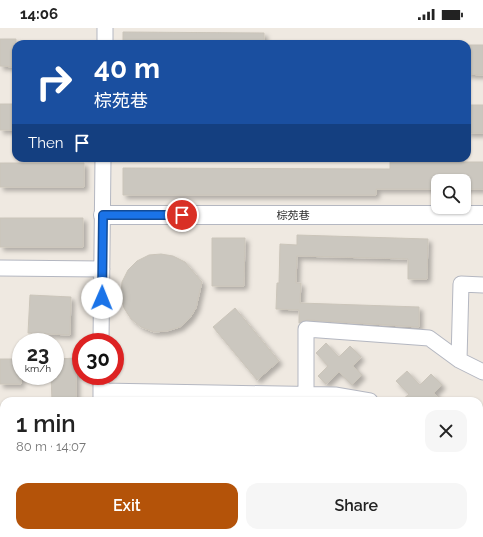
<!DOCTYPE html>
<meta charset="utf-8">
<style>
:root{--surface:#fff;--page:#f6f6f6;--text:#222;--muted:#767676;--accent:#b45309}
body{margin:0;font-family:Raleway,"Noto Sans SC",sans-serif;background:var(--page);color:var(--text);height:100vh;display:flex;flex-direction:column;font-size:15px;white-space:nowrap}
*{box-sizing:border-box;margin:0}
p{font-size:13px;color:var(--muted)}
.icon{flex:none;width:22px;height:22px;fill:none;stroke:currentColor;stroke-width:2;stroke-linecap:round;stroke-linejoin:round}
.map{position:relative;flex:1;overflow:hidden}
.side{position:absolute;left:0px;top:369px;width:483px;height:140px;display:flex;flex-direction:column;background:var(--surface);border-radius:12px 12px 0 0;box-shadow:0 1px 3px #0004}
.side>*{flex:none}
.guide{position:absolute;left:12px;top:12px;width:459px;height:122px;border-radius:12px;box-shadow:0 1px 3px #0004;background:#1a4fa0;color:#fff;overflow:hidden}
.fabs{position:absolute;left:431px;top:146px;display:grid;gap:8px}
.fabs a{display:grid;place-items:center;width:40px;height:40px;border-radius:8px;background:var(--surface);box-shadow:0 1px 3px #0004;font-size:20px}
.speed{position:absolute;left:12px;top:305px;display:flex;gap:8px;font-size:20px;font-weight:700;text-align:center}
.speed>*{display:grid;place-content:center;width:52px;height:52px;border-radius:50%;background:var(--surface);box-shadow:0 1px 3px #0004;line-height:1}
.speed small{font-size:10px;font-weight:400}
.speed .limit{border:6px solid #d22;background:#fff;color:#111}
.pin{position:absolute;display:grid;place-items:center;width:34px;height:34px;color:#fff;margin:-17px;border:2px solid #fff;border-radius:50%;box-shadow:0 1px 4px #0007}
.me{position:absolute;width:44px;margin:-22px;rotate:1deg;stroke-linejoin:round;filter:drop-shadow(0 0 3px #0008)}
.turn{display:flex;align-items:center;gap:14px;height:84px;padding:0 16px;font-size:18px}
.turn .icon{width:52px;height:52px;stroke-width:2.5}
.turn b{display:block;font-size:28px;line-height:34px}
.then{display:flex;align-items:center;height:38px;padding:0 16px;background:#0003;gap:8px;font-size:15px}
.round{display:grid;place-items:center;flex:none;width:42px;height:42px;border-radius:12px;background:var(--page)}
.headline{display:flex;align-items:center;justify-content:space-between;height:68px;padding:0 16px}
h1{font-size:24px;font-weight:600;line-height:30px}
.button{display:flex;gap:8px;margin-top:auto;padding:8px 16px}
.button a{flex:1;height:46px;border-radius:12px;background:var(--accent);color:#fff;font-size:16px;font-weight:600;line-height:46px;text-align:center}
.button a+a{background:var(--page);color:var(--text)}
.status{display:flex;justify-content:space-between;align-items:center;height:28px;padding:0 20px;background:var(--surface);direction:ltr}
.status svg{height:11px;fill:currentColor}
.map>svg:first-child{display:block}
.green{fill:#b6e59e}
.pitch{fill:#c9ec9a}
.building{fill:#cbc7bf;stroke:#cbc5ba;filter:url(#shadow)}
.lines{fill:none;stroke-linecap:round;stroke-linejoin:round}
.minor-casing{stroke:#b4b7c1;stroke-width:17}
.tertiary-casing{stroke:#b4b7c1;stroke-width:20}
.minor{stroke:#fff;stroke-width:15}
.tertiary{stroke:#fff;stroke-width:18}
.route-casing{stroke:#114b97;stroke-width:10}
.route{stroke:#1a73e8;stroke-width:7}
.labels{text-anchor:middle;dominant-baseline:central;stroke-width:3.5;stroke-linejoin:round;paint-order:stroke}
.street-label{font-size:11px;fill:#2e2e2e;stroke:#fff}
</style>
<div class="status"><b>14:06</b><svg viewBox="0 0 49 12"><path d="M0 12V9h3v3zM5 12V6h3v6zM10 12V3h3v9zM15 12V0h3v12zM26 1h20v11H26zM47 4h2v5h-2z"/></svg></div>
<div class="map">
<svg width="483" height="509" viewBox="0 0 483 509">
<defs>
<filter id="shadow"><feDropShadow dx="3.5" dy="3.5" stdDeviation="2" flood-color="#0004"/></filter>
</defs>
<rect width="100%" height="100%" fill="#efe9e1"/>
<!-- green -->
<path class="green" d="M122,505H409V509H122Z"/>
<!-- pitch -->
<path class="pitch" d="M190,505H271V509H189Z"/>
<!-- building -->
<path class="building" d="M123,4L264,5V16H123Z
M0,11H16V39L0,38Z
M467,17H483V47L467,46Z
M0,76H16V102H0Z
M467,77H483V105H467Z
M390,134H483V161H464V153H438V161H376V167H123V140L390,141Z
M0,135H84V159H0Z
M0,190H83V219H0Z
M297,207L428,211L427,251H408V231L297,228L296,255H301L300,275L419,279V299L307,292L299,295V282L276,281L277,255H279L280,216L297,217Z
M212,210H245L244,258H212Z
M161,226L173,228L185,234L202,254L196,280L190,290L180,299L167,303L154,304L141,299L131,291L124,280L121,267L122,254L128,242L137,233L149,227Z
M30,267L71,269L70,307L28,305Z
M235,280L279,333L257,352L213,299Z
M326,315L339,329L350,318L361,329L353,338L362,347L352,357L339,344L326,356L318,348L328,338L316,325Z
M76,330V373H52L51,348H55V331Z
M0,331H21V356H0Z
M407,343L420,357L431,346L442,357L434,365L441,373H401L409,366L396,353Z"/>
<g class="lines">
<!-- minor casing -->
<g class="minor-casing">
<path id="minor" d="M105,16V0
M0,240L102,241
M101,314L103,130
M459,332L461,256L483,257
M101,363L335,367L370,373
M306,367V301L429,310L459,332L483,344
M101,372V348
M479,502H483
M421,505V509
M99,509V505"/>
</g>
<!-- tertiary casing -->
<g class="tertiary-casing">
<path id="tertiary" d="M103,187H483"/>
</g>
<!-- minor -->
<use href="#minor" class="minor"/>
<!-- tertiary -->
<use href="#tertiary" class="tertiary"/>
</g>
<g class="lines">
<!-- route casing -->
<g class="route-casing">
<path id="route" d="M102,270L103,187H182"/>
</g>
<!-- route -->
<use href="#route" class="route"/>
</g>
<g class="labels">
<!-- street labels -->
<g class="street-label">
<text x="293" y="187">棕苑巷</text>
</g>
</g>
</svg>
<div class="fabs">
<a><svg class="icon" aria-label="search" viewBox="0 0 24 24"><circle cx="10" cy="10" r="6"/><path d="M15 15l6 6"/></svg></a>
</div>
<div class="speed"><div>23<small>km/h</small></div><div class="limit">30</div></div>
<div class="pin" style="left:182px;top:187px;background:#d93025"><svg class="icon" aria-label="arrive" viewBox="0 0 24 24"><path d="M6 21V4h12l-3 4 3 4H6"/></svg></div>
<svg class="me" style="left:102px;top:270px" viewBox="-20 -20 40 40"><circle r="19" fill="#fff"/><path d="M0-13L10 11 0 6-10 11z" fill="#1a73e8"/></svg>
<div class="guide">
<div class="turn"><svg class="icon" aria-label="right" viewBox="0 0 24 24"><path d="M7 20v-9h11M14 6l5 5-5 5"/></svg><div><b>40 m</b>棕苑巷</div></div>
<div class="then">Then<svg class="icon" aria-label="arrive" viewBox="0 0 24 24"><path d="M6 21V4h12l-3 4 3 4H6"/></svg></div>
</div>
<section class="side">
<div class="headline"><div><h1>1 min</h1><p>80 m · 14:07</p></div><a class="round"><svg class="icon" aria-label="close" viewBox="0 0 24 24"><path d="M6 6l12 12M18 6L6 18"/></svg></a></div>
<div class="button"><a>Exit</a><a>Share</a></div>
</section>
</div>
